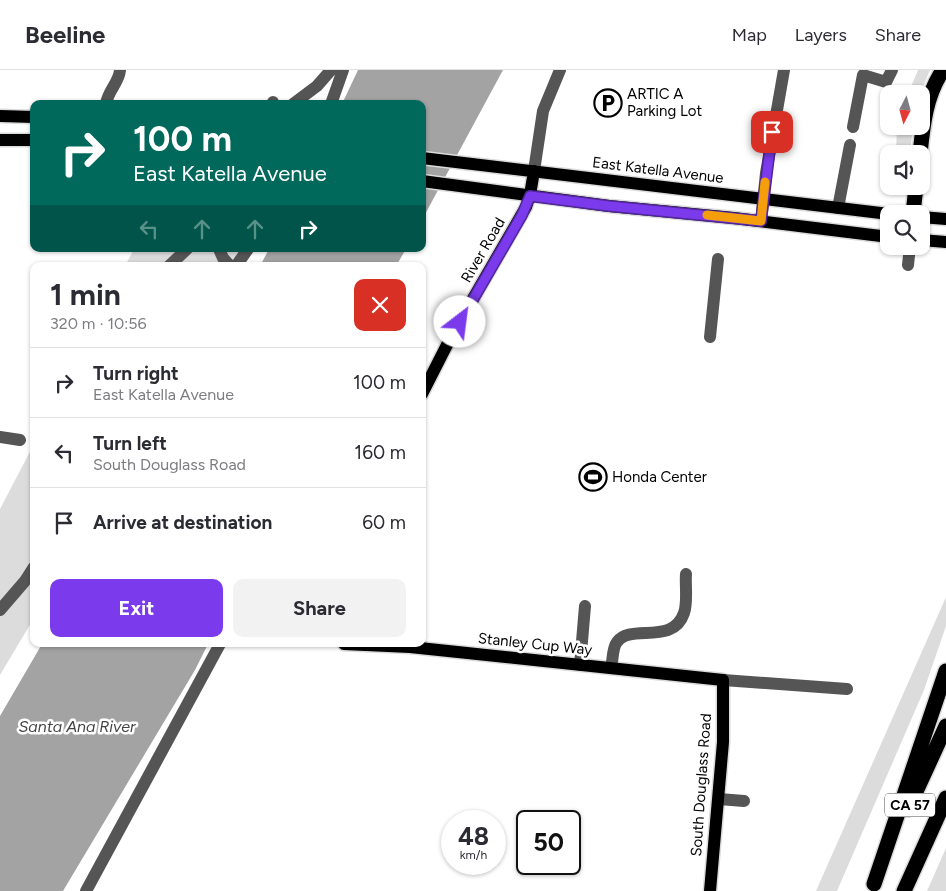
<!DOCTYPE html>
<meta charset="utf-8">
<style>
:root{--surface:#fff;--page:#f2f2f3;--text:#2b2b33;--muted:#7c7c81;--line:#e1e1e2;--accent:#7c3aed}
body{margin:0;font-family:Figtree,sans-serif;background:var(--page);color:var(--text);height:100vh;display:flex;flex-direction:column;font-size:19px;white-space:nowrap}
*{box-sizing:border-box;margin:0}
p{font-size:16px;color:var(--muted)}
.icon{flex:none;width:28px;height:28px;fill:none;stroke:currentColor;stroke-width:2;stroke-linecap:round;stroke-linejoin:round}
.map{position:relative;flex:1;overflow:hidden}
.side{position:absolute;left:30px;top:192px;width:396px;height:385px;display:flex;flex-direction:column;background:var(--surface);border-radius:10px;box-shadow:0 1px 4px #0004}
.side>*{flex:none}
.hud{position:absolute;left:30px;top:30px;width:396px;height:152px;border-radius:10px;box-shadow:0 1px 4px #0004;background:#00695c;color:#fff;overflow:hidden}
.needle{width:32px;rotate:186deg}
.buttons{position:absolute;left:880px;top:15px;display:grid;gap:10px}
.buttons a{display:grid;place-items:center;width:50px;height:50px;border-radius:10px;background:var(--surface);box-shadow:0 1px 4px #0004;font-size:25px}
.speed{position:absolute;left:441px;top:740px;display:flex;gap:10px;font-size:25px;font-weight:700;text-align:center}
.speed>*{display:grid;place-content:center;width:65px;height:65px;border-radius:50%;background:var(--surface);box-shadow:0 1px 4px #0004;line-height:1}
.speed small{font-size:12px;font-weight:400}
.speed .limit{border:2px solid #111;border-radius:8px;background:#fff;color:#111}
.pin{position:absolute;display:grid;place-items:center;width:42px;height:42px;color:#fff;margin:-21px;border-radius:10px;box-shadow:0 2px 8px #0006}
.me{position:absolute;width:55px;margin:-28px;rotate:30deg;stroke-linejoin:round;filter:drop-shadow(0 0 4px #0008)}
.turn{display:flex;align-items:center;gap:18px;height:105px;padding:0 20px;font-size:22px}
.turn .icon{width:65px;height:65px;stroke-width:2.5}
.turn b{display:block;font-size:35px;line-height:42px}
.lanes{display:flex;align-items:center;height:48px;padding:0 20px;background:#0003;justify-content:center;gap:25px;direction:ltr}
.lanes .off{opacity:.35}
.round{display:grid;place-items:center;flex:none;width:52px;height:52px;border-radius:10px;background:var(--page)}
.head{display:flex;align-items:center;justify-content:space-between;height:85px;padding:0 20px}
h1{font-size:30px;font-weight:700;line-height:38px}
.primary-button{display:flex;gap:10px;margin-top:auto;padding:10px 20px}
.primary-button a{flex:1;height:58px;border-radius:10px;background:var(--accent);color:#fff;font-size:20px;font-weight:700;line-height:58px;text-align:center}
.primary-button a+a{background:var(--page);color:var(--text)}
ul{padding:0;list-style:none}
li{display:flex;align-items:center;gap:15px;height:70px;padding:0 20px;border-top:1px solid var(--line)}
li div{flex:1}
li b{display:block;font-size:19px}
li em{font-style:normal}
header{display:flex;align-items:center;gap:30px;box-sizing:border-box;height:70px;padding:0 25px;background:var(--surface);border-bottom:1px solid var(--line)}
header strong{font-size:24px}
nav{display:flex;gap:28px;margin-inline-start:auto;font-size:18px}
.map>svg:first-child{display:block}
.green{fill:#dcdcdc}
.water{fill:#a3a3a3}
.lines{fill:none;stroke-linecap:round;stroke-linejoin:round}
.major-casing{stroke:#dbdbdb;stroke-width:15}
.highway-casing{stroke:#dbdbdb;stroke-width:18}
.minor{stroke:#555;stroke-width:12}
.major{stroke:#000;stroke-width:12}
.highway{stroke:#000;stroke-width:15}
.route-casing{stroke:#51269a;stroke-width:12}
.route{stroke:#7c3aed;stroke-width:9}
.slow{stroke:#f59e0b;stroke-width:9}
.labels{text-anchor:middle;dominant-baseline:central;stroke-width:5;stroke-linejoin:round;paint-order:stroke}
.shield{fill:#fff;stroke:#4c4c4c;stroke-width:1}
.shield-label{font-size:14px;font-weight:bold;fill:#000}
.poi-label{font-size:15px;fill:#000;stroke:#fff;text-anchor:start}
.street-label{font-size:15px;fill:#000;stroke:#fff}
.water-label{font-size:16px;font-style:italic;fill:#444;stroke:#fff}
</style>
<header>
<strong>Beeline</strong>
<nav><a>Map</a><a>Layers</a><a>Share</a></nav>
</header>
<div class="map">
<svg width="946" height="821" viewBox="0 0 946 821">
<rect width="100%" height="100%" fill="#fff"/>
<!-- green -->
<path class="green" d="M918,0H930L920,24H908Z
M897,56H913L910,84H896Z
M134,179H248L239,196H125Z
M34,374V548L0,605V439Z
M946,527V556L924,620L837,821H816Z
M946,778V821H927Z"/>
<!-- water -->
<path class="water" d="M358,0H503L423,148L422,34H342Z
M269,179H406L396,196H260Z
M42,574H208L195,600L63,821H0V646Z"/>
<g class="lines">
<!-- major casing -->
<g class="major-casing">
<path id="major" d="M0,46L34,47
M0,70H34
M422,88L889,144
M422,111L609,136L734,148L889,167
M921,147L946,149
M921,170L946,172
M422,324L452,265L526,137L530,125L534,101
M344,574L410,577L723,610V672L710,821"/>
</g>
<!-- highway casing -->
<g class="highway-casing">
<path id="highway" d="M920,84C923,54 926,25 943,0
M913,144L916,116
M908,739L946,656
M874,814L946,601
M904,821L946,728"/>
</g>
<!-- minor -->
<path class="minor" d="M106,34C108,20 119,13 120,0
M273,34V32
M293,34L317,16L331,0
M331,34L343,0
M853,57L863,5L886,12L892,0
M534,101L543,41L560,0
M838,138L850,75
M761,151L766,103L784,0
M219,179L223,188L230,196
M908,195L910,176
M169,196L187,179
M236,196L248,179
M710,267L718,189
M0,367L20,370
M0,540L25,511L34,497
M580,595L585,536
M611,598C613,591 612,578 617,572C630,553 673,576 684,543C688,532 685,515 686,504
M723,610L847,619
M719,729L744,731
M86,821L220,574"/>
<!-- major -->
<use href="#major" class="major"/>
<!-- highway -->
<use href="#highway" class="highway"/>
</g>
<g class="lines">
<!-- route casing -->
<g class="route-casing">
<path id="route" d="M460,252L522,145L530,126L609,136L761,151L772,62"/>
</g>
<!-- route -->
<use href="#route" class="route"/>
<!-- slow -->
<path class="slow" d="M707,145L761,151L765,112"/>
</g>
<!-- icons -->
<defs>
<g id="parking-ring" transform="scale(1.4375)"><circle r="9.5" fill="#fff" stroke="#000" stroke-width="1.5"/><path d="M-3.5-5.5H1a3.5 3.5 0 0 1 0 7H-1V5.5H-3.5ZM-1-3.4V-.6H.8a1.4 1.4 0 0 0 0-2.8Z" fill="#000"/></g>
<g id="stadium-ring" transform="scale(1.4375)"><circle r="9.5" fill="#fff" stroke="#000" stroke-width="1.5"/><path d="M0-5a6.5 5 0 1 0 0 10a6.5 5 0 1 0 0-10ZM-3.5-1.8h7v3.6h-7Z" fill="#000"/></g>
</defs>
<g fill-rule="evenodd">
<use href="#parking-ring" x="608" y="33"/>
<use href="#stadium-ring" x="593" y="407"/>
</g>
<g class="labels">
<!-- shield labels -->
<rect class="shield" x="885" y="723.5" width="50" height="23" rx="4"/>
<g class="shield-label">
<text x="910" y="735">CA 57</text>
</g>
<!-- poi labels -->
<g class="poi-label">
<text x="627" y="24">ARTIC A<tspan x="627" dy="17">Parking Lot</tspan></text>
<text x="612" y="407">Honda Center</text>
</g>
<!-- street labels -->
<g class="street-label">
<text transform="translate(658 100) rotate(7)">East Katella Avenue</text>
<text transform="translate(483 180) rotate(-60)">River Road</text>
<text transform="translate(535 574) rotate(6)">Stanley Cup Way</text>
<text transform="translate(701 715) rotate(-86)">South Douglass Road</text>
</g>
<!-- water labels -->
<g class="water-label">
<text x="77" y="656">Santa Ana River</text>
</g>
</g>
</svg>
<div class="buttons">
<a><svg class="needle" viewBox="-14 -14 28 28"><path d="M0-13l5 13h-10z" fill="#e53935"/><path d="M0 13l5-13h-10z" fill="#7c7c81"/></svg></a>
<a><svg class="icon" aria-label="sound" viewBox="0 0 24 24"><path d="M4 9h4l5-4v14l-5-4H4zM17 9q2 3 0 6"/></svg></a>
<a><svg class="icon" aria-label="search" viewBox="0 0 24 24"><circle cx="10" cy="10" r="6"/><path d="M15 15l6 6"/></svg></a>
</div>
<div class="speed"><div>48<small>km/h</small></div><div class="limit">50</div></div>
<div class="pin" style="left:772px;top:62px;background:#d93025"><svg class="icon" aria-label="arrive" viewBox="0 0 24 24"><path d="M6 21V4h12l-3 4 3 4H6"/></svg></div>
<svg class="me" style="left:460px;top:252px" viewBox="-20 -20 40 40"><circle r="19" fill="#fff"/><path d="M0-13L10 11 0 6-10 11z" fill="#7c3aed"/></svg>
<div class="hud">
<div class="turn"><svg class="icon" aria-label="right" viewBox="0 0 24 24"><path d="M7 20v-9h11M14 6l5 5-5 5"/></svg><div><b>100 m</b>East Katella Avenue</div></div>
<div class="lanes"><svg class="icon off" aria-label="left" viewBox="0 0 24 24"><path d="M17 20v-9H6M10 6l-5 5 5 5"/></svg><svg class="icon off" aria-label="ahead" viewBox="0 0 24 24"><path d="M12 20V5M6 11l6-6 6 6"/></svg><svg class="icon off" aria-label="ahead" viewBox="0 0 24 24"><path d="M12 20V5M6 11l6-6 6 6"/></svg><svg class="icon" aria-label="right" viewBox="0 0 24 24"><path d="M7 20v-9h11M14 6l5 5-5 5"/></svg></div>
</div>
<section class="side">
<div class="head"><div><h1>1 min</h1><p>320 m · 10:56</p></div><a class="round" style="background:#d93025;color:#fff"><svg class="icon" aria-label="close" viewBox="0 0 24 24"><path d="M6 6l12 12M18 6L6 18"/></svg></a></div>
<ul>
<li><svg class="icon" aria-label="right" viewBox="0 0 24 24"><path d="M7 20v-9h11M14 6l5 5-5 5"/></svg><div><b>Turn right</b><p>East Katella Avenue</p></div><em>100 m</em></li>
<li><svg class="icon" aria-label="left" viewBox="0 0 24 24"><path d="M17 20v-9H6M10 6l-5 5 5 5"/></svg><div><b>Turn left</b><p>South Douglass Road</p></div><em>160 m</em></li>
<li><svg class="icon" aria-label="arrive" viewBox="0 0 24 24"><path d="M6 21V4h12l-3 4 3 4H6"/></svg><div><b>Arrive at destination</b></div><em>60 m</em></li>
</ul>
<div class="primary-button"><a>Exit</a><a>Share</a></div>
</section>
</div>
